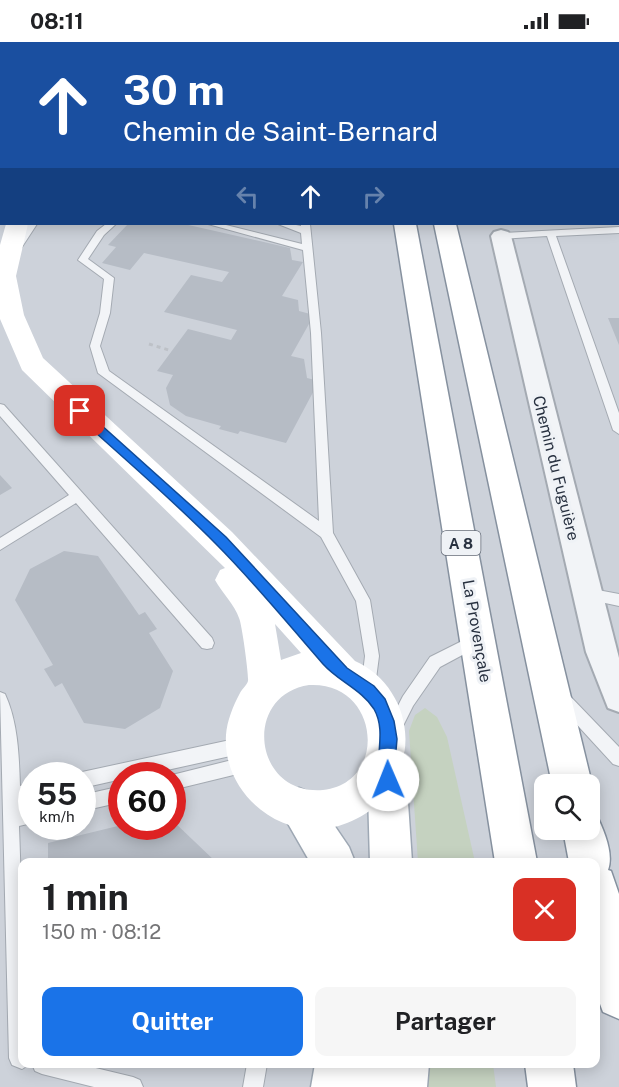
<!DOCTYPE html>
<html lang="fr">
<meta charset="utf-8">
<style>
:root{--surface:#fff;--page:#f6f6f6;--text:#202124;--muted:#757577;--accent:#1a73e8}
body{margin:0;font-family:"Public Sans",sans-serif;background:var(--page);color:var(--text);height:100vh;display:flex;flex-direction:column;font-size:22px;white-space:nowrap}
*{box-sizing:border-box;margin:0}
p{font-size:20px;color:var(--muted)}
.icon{flex:none;width:33px;height:33px;fill:none;stroke:currentColor;stroke-width:2;stroke-linecap:round;stroke-linejoin:round}
.map{position:relative;flex:1;overflow:hidden}
.drawer{position:absolute;left:18px;top:816px;width:582px;height:210px;display:flex;flex-direction:column;background:var(--surface);border-radius:12px;box-shadow:0 3px 15px #0003}
.drawer>*{flex:none}
.hud{position:absolute;left:0px;top:0px;width:620px;height:183px;box-shadow:0 3px 15px #0003;background:#1a4fa0;color:#fff;overflow:hidden}
.tools{position:absolute;left:534px;top:732px;display:grid;gap:12px}
.tools a{display:grid;place-items:center;width:66px;height:66px;border-radius:12px;background:var(--surface);box-shadow:0 3px 15px #0003;font-size:30px}
.speed{position:absolute;left:18px;top:720px;display:flex;gap:12px;font-size:30px;font-weight:700;text-align:center}
.speed>*{display:grid;place-content:center;width:78px;height:78px;border-radius:50%;background:var(--surface);box-shadow:0 3px 15px #0003;line-height:1}
.speed small{font-size:15px;font-weight:400}
.speed .limit{border:9px solid #d22;background:#fff;color:#111}
.pin{position:absolute;display:grid;place-items:center;width:51px;height:51px;color:#fff;margin:-26px;border-radius:12px;box-shadow:0 3px 9px #0006}
.me{position:absolute;width:66px;margin:-33px;rotate:359deg;stroke-linejoin:round;filter:drop-shadow(0 0 4px #0008)}
.turn{display:flex;align-items:center;gap:21px;height:126px;padding:0 24px;font-size:27px}
.turn .icon{width:78px;height:78px;stroke-width:2.5}
.turn b{display:block;font-size:42px;line-height:51px}
.lanes{display:flex;align-items:center;height:57px;padding:0 24px;background:#0003;justify-content:center;gap:30px;direction:ltr}
.lanes .off{opacity:.35}
.round{display:grid;place-items:center;flex:none;width:63px;height:63px;border-radius:12px;background:var(--page)}
.head{display:flex;align-items:center;justify-content:space-between;height:102px;padding:0 24px}
h1{font-size:36px;font-weight:700;line-height:45px}
.cta{display:flex;gap:12px;margin-top:auto;padding:12px 24px}
.cta a{flex:1;height:69px;border-radius:12px;background:var(--accent);color:#fff;font-size:24px;font-weight:700;line-height:69px;text-align:center}
.cta a+a{background:var(--page);color:var(--text)}
.status{display:flex;justify-content:space-between;align-items:center;height:42px;padding:0 30px;background:var(--surface);direction:ltr}
.status svg{height:16px;fill:currentColor}
.map>svg:first-child{display:block}
.built{fill:#cdd2da;fill-rule:evenodd}
.green{fill:#c5d2c0}
.building{fill:#b6bcc5}
.lines{fill:none;stroke-linecap:round;stroke-linejoin:round}
.service-casing{stroke:#a4aab2;stroke-width:2}
.minor-casing{stroke:#a4aab2;stroke-width:4}
.primary-casing{stroke:#9ea8b4;stroke-width:3}
.motorway-casing{stroke:#86919f;stroke-width:3}
.path{stroke:#bdc1c7;stroke-width:3;stroke-dasharray:4 4;stroke-linecap:butt}
.service{fill:#f2f4f7;fill-rule:evenodd}
.minor{fill:#f2f4f7;fill-rule:evenodd}
.secondary{fill:#fff;fill-rule:evenodd}
.primary{fill:#fff;fill-rule:evenodd}
.motorway{fill:#fff;fill-rule:evenodd}
.route{fill:#1a73e8;stroke:#114b97;stroke-width:1.5}
.labels{text-anchor:middle;dominant-baseline:central;stroke-width:6;stroke-linejoin:round;paint-order:stroke}
.shield{fill:#eff2f6;stroke:#646b77;stroke-width:1.5}
.shield-label{font-size:15px;font-weight:bold;fill:#283140}
.street-label{font-size:16px;fill:#283140;stroke:#eff2f6}
</style>
<div class="status"><b>08:11</b><svg viewBox="0 0 49 12"><path d="M0 12V9h3v3zM5 12V6h3v6zM10 12V3h3v9zM15 12V0h3v12zM26 1h20v11H26zM47 4h2v5h-2z"/></svg></div>
<div class="map">
<svg width="619" height="1045" viewBox="0 0 619 1045">
<rect width="100%" height="100%" fill="#dfe3e8"/>
<!-- built -->
<path class="built" d="M0,0H619V1045H0ZM2,2H618V182H2ZM32,734H82V784H32ZM122,734H172V784H122ZM544,742H590V788H544ZM22,820H596V1022H22Z"/>
<!-- green -->
<path class="green" d="M425,666L437,675L447,695L475,820H418L409,689L415,673Z
M416,1022H493L496,1045H415Z"/>
<!-- building -->
<path class="building" d="M128,182H184L290,206L292,218L303,220L282,254L298,258L299,269L314,273L291,314L304,317L307,336L319,339L286,401L240,389L238,392L219,387L221,384L186,374L170,363L166,346L173,333L157,329L188,287L231,298L237,288L164,270L191,233L222,240L229,230L144,211L130,228L102,221L116,205L108,203Z
M608,276H619V303Z
M0,433L12,446L0,453Z
M64,509L98,514L139,573L145,570L157,587L149,591L173,629L160,666L125,687L84,681L62,641L55,645L44,627L53,623L15,558L30,527Z
M172,778L216,820H48V801L122,783L172,784Z"/>
<g class="lines">
<!-- service casing -->
<g class="service-casing">
<path id="service" d="M80,0H88L89,2H81Z
M171,0H179V2H172Z
M254,0H262V2H255Z
M312,0H320V2H312Z
M0,88H2V98H0Z
M0,107H2L0,116Z
M28,182H37L20,208H14L12,206Z
M106,182H116L104,193L88,217L114,236L110,271L100,304L109,329L319,479L311,291L303,208L208,182H222L302,202L301,191L278,182H291L301,184V182H310L321,291L333,491L370,558L379,614L374,652L369,654L364,652L361,647L365,614L356,559L321,495L98,331L90,304L100,271L104,237L78,218L97,189Z
M619,185V191L556,194L619,371V392L613,388L547,194L501,197L496,194L501,191Z
M0,362L4,363L212,596L214,601L212,606L207,607L202,606L76,461L0,508V496L69,453L0,374Z
M587,546L619,552V564L582,556L580,552L582,548Z
M476,592L481,593L483,598L481,603L440,625L413,664L399,692L394,694L389,692L386,687L403,654L430,615Z
M0,650L5,652C18,680 19,714 20,744L32,742V758L19,761V768L32,765V781L19,784L22,873V1022H30L22,1027L12,1023L9,1016Z
M563,650L568,652L619,705V724L613,722L558,662L555,657L558,652Z
M244,695L250,698L252,703L250,708L244,711L140,734H122V737L82,746V734H76L82,730Z
M248,714L254,716L256,722L254,728L172,748V734H168Z
M122,744V760L82,769V753Z
M32,1022H79L133,1035L140,1038L143,1045H94L42,1032L35,1029Z
M247,1022H267L263,1045H243Z"/>
</g>
<!-- minor casing -->
<g class="minor-casing">
<path id="minor" d="M501,188L508,190L511,194L619,616V670L608,666L586,610L491,194L494,190Z"/>
</g>
<!-- primary casing -->
<g class="primary-casing">
<path id="primary" d="M386,697L400,702L405,716L412,820H370L367,716L372,702Z
M299,746L313,752L349,805L355,820H310L279,766L285,752Z
M315,1022H429L427,1045H311Z"/>
</g>
<!-- motorway casing -->
<g class="motorway-casing">
<path id="motorway" d="M363,0H381V2H364Z
M394,0H412V2H394Z
M394,182H416L537,820H495Z
M434,182H456L592,742L590,748V742H552Z
M590,770L597,774C604,789 614,812 608,828L611,829L619,852V977L603,970L596,951V820H569L563,788H590Z
M525,1022H573L576,1045H528Z"/>
</g>
<!-- path -->
<path class="path" d="M149,302L172,309"/>
<!-- service -->
<use href="#service" class="service"/>
<!-- minor -->
<use href="#minor" class="minor"/>
<!-- secondary -->
<path class="secondary" d="M39,0H57V2H39Z
M6,182H28L16,234L24,273L43,316L232,490L355,619C396,637 417,687 399,729C388,756 374,770 347,781C289,805 222,756 226,693C227,679 233,664 240,651C242,647 247,643 248,639C249,635 242,582 239,576C235,563 222,551 215,538L220,528L225,526L22,328L0,277V203ZM275,582L301,611L281,618ZM309,643C380,639 389,741 323,748C253,754 242,653 309,643Z"/>
<!-- primary -->
<use href="#primary" class="primary"/>
<!-- motorway -->
<use href="#motorway" class="motorway"/>
</g>
<!-- route -->
<path class="route" d="M80,364L226,495L347,626L374,644L385,657L394,679L397,697L393,743L388,746L382,743C372,719 388,692 374,667C362,648 338,639 323,622C288,582 254,540 216,502C172,457 122,415 75,372L74,369Z"/>
<g class="labels">
<!-- shield labels -->
<rect class="shield" x="441.5" y="489" width="39" height="24" rx="4.5"/>
<g class="shield-label">
<text x="461" y="501">A 8</text>
</g>
<!-- street labels -->
<g class="street-label">
<text transform="translate(556 426) rotate(76)">Chemin du Fuguière</text>
<text transform="translate(477 589) rotate(80)">La Provençale</text>
</g>
</g>
</svg>
<div class="tools">
<a><svg class="icon" aria-label="search" viewBox="0 0 24 24"><circle cx="10" cy="10" r="6"/><path d="M15 15l6 6"/></svg></a>
</div>
<div class="speed"><div>55<small>km/h</small></div><div class="limit">60</div></div>
<div class="pin" style="left:80px;top:369px;background:#d93025"><svg class="icon" aria-label="arrive" viewBox="0 0 24 24"><path d="M6 21V4h12l-3 4 3 4H6"/></svg></div>
<svg class="me" style="left:388px;top:738px" viewBox="-20 -20 40 40"><circle r="19" fill="#fff"/><path d="M0-13L10 11 0 6-10 11z" fill="#1a73e8"/></svg>
<div class="hud">
<div class="turn"><svg class="icon" aria-label="ahead" viewBox="0 0 24 24"><path d="M12 20V5M6 11l6-6 6 6"/></svg><div><b>30 m</b>Chemin de Saint-Bernard</div></div>
<div class="lanes"><svg class="icon off" aria-label="left" viewBox="0 0 24 24"><path d="M17 20v-9H6M10 6l-5 5 5 5"/></svg><svg class="icon" aria-label="ahead" viewBox="0 0 24 24"><path d="M12 20V5M6 11l6-6 6 6"/></svg><svg class="icon off" aria-label="right" viewBox="0 0 24 24"><path d="M7 20v-9h11M14 6l5 5-5 5"/></svg></div>
</div>
<section class="drawer">
<div class="head"><div><h1>1 min</h1><p>150 m · 08:12</p></div><a class="round" style="background:#d93025;color:#fff"><svg class="icon" aria-label="close" viewBox="0 0 24 24"><path d="M6 6l12 12M18 6L6 18"/></svg></a></div>
<div class="cta"><a>Quitter</a><a>Partager</a></div>
</section>
</div>
